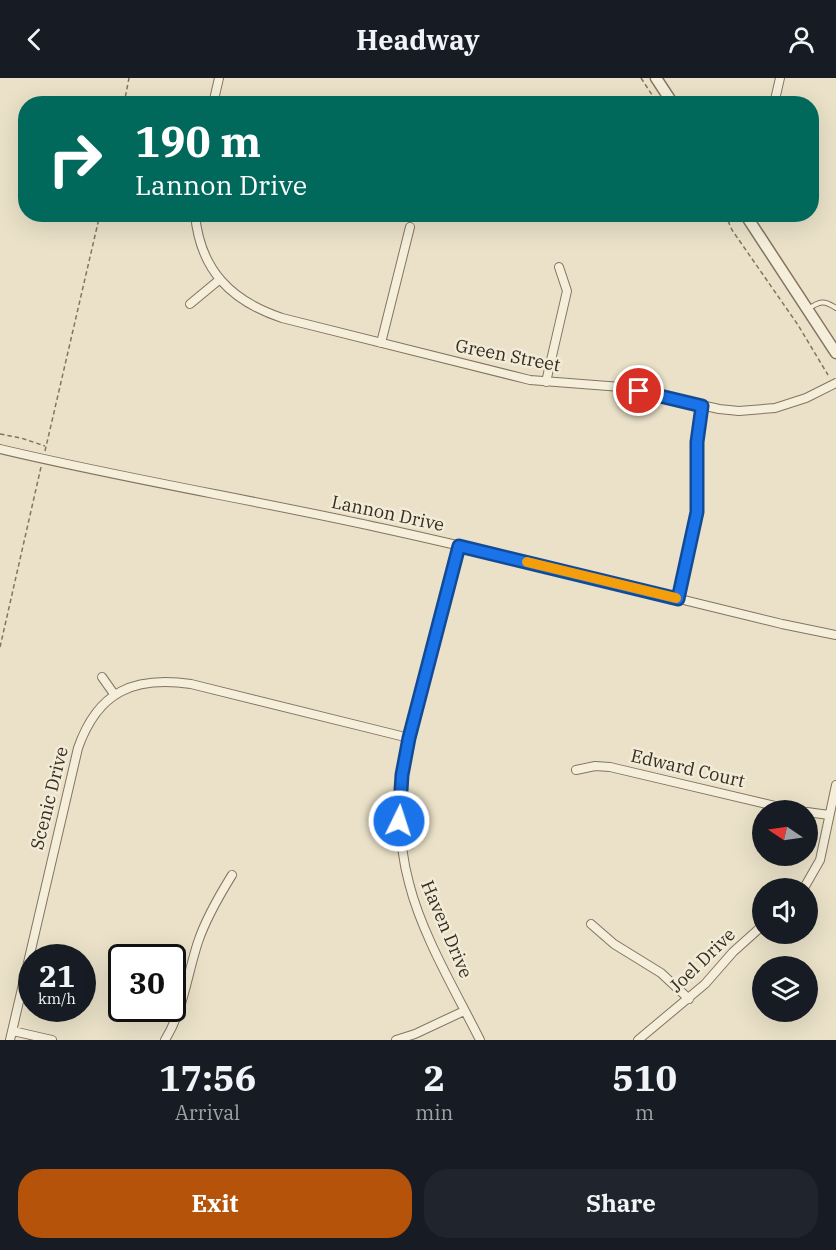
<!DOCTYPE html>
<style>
:root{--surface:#171b24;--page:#20242c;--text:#f1f3f6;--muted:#9ea1a6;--accent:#b45309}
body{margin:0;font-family:"IBM Plex Serif",serif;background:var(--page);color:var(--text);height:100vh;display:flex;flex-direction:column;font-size:22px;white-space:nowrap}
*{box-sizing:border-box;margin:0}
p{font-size:20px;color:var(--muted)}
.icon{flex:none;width:33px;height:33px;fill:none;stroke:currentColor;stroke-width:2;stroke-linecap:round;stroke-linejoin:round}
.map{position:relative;height:962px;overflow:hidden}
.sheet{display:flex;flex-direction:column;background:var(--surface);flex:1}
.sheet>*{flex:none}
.guide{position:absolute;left:18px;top:18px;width:801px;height:126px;border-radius:24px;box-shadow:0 6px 24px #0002;background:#00695c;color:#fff;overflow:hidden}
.needle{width:39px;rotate:283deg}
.controls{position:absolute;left:752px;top:722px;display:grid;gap:12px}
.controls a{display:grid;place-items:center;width:66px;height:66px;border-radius:50%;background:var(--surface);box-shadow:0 6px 24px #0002;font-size:30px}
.speed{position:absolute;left:18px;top:866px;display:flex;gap:12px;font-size:30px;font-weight:700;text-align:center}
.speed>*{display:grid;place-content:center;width:78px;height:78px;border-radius:50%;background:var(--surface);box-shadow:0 6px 24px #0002;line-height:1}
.speed small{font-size:15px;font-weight:400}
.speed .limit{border:3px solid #111;border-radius:9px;background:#fff;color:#111}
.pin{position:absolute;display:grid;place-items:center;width:51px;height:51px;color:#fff;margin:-26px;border:3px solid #fff;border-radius:50%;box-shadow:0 2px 6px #0007}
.me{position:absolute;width:66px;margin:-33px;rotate:4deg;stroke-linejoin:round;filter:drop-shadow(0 0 4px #0008)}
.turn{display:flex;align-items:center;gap:21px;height:126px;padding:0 18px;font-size:27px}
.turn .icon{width:78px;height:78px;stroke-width:2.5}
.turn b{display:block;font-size:42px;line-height:51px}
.eta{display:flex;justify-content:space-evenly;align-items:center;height:102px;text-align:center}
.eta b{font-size:36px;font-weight:700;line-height:42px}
.cta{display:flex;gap:12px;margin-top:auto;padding:12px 18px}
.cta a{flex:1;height:69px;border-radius:24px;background:var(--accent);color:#fff;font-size:24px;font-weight:700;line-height:69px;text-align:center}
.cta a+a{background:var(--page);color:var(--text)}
header{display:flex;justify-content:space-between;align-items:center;height:78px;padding:0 18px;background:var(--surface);font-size:27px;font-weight:700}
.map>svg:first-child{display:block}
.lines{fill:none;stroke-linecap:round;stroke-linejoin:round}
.service-casing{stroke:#84745f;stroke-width:6}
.minor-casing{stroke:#84745f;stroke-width:10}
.tertiary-casing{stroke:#84745f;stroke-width:13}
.path{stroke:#84745f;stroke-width:1.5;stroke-dasharray:4.5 3;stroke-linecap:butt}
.service{stroke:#f5eedb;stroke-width:4}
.minor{stroke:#f5eedb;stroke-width:8}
.tertiary{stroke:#f5eedb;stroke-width:10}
.route-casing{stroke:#114b97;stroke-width:15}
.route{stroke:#1a73e8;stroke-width:10}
.slow{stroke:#f59e0b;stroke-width:10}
.labels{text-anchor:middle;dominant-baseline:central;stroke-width:5;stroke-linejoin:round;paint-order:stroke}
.street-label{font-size:18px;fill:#362c21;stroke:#f2ebd7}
</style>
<header><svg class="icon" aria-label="back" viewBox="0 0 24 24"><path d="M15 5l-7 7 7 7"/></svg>Headway<svg class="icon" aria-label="person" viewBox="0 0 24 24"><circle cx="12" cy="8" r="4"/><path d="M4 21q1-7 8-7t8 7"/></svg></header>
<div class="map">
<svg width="836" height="962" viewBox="0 0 836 962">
<rect width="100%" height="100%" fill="#eae1c8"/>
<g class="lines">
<!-- service casing -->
<g class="service-casing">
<path id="service" d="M808,231C820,223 824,222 836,230"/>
</g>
<!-- minor casing -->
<g class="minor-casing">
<path id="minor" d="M213,26L219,0
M774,26L780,0
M195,136C200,192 231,223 282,240L530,302L621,309L719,331L739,333L775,330L806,320L836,305
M190,226L219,202
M381,265L410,149
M546,304L567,213L559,189
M0,371C126,401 254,422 381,450C515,479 648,514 782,546L836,557
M459,468C447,507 438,547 428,586C409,662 388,727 409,805C422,857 456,914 480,962
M678,521L697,434V364L702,328
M102,599L114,616
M576,692L595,688L610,689L792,732
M807,734L829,737
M804,810L820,782L836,707
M591,846L614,866L661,895L689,921
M13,953L52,962
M10,962L78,670C98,613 134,598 191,606L409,660
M165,962C184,931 187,897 198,864C206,840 219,818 232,797
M396,962L415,956L464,933
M638,962L705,906L733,874L762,848"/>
</g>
<!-- tertiary casing -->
<g class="tertiary-casing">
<path id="tertiary" d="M656,0L673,26
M745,136L836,275"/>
</g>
<!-- path -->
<path class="path" d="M641,0L658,26
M124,26L129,0
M725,136L732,152L798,247L828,297
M0,356L21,360L45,368
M45,373L100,136
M0,569L41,389"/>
<!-- service -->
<use href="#service" class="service"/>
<!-- minor -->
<use href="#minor" class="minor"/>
<!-- tertiary -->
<use href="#tertiary" class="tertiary"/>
</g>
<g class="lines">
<!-- route casing -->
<g class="route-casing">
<path id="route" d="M399,743L402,697L409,660L459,468L678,521L697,434V364L702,328L639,313"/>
</g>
<!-- route -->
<use href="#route" class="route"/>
<!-- slow -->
<path class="slow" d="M527,484L676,520"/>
</g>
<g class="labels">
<!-- street labels -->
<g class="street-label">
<text transform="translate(508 277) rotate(11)">Green Street</text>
<text transform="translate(388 435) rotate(12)">Lannon Drive</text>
<text transform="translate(688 690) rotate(13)">Edward Court</text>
<text transform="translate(49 720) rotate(-76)">Scenic Drive</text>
<text transform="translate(447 851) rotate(67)">Haven Drive</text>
<text transform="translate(702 882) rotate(-44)">Joel Drive</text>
</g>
</g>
</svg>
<div class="controls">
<a><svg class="needle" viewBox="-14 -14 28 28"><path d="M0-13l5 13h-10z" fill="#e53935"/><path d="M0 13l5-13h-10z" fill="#9ea1a6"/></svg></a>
<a><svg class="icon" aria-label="sound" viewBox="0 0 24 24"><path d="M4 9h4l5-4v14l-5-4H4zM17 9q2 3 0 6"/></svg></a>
<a><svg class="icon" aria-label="layers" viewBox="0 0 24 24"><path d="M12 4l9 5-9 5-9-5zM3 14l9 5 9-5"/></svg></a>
</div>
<div class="speed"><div>21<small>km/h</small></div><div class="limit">30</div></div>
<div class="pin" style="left:639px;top:313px;background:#d93025"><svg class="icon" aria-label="arrive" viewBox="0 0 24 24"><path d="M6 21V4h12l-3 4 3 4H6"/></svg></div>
<svg class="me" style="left:399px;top:743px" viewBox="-20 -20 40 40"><circle r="17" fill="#1a73e8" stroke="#fff" stroke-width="3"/><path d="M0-11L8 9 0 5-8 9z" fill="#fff"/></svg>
<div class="guide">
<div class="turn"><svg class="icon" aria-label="right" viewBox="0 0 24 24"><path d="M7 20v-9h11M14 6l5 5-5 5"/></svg><div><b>190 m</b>Lannon Drive</div></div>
</div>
</div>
<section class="sheet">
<div class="eta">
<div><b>17:56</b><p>Arrival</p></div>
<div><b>2</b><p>min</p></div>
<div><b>510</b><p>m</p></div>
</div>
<div class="cta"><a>Exit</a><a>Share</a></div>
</section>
